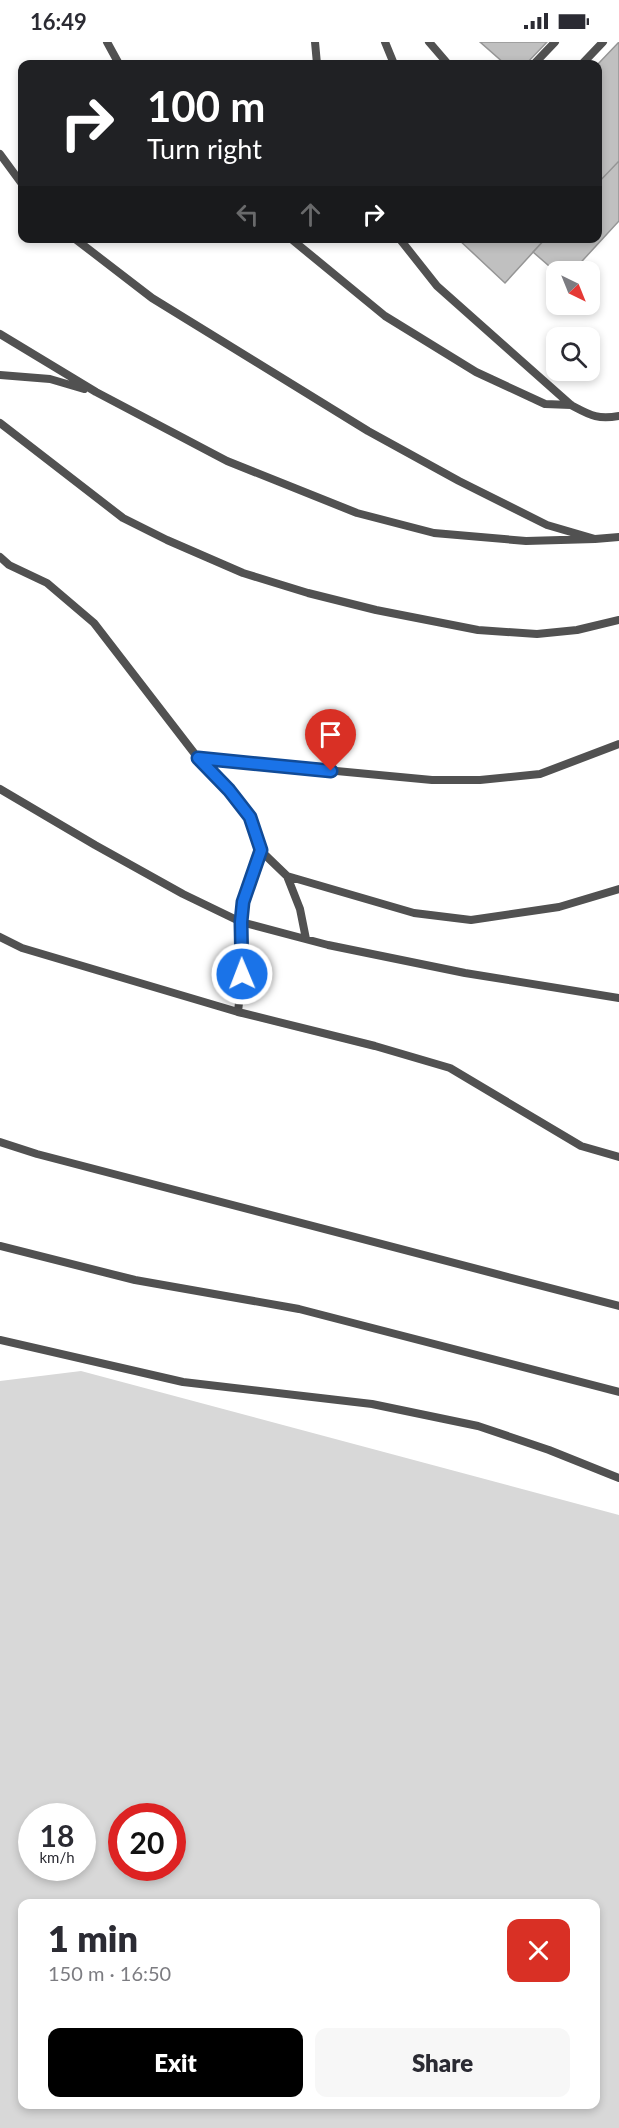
<!DOCTYPE html>
<meta charset="utf-8">
<style>
:root{--surface:#fff;--page:#f7f7f7;--text:#2b2b33;--muted:#7c7c81;--accent:#000}
body{margin:0;font-family:Lato,sans-serif;background:var(--page);color:var(--text);height:100vh;display:flex;flex-direction:column;font-size:22px;white-space:nowrap}
*{box-sizing:border-box;margin:0}
p{font-size:20px;color:var(--muted)}
.icon{flex:none;width:33px;height:33px;fill:none;stroke:currentColor;stroke-width:2;stroke-linecap:round;stroke-linejoin:round}
.map{position:relative;flex:1;overflow:hidden}
.panel{position:absolute;left:18px;top:1857px;width:582px;height:210px;display:flex;flex-direction:column;background:var(--surface);border-radius:12px;box-shadow:0 3px 9px #0003}
.panel>*{flex:none}
.banner{position:absolute;left:18px;top:18px;width:584px;height:183px;border-radius:12px;box-shadow:0 3px 9px #0003;background:#202124;color:#fff;overflow:hidden}
.needle{width:39px;rotate:137deg}
.buttons{position:absolute;left:546px;top:219px;display:grid;gap:12px}
.buttons a{display:grid;place-items:center;width:54px;height:54px;border-radius:12px;background:var(--surface);box-shadow:0 3px 9px #0003;font-size:30px}
.speed{position:absolute;left:18px;top:1761px;display:flex;gap:12px;font-size:30px;font-weight:700;text-align:center}
.speed>*{display:grid;place-content:center;width:78px;height:78px;border-radius:50%;background:var(--surface);box-shadow:0 3px 9px #0003;line-height:1}
.speed small{font-size:15px;font-weight:400}
.speed .limit{border:9px solid #d22;background:#fff;color:#111}
.pin{position:absolute;display:grid;place-items:center;width:51px;height:51px;color:#fff;margin:-62px -26px;border-radius:50% 50% 50% 0;rotate:-45deg;box-shadow:0 0 6px #0007}
.pin .icon{rotate:45deg}
.me{position:absolute;width:66px;margin:-33px;rotate:359deg;stroke-linejoin:round;filter:drop-shadow(0 0 4px #0008)}
.turn{display:flex;align-items:center;gap:21px;height:126px;padding:0 30px;font-size:27px}
.turn .icon{width:78px;height:78px;stroke-width:2.5}
.turn b{display:block;font-size:42px;line-height:51px}
.lanes{display:flex;align-items:center;height:57px;padding:0 30px;background:#0003;justify-content:center;gap:30px;direction:ltr}
.lanes .off{opacity:.35}
.round{display:grid;place-items:center;flex:none;width:63px;height:63px;border-radius:12px;background:var(--page)}
.summary{display:flex;align-items:center;justify-content:space-between;height:102px;padding:0 30px}
h1{font-size:36px;font-weight:800;line-height:45px}
.cta{display:flex;gap:12px;margin-top:auto;padding:12px 30px}
.cta a{flex:1;height:69px;border-radius:12px;background:var(--accent);color:#fff;font-size:24px;font-weight:800;line-height:69px;text-align:center}
.cta a+a{background:var(--page);color:var(--text)}
.status{display:flex;justify-content:space-between;align-items:center;height:42px;padding:0 30px;background:var(--surface);direction:ltr}
.status svg{height:16px;fill:currentColor}
.map>svg:first-child{display:block}
.grass{fill:#d8d8d8;fill-rule:evenodd}
.building{fill:#c0c0c0;stroke:#959595;stroke-width:1.5}
.lines{fill:none;stroke-linecap:round;stroke-linejoin:round}
.service{stroke:#515151;stroke-width:8}
.route-casing{stroke:#114b97;stroke-width:15}
.route{stroke:#1a73e8;stroke-width:10}
</style>
<div class="status"><b>16:49</b><svg viewBox="0 0 49 12"><path d="M0 12V9h3v3zM5 12V6h3v6zM10 12V3h3v9zM15 12V0h3v12zM26 1h20v11H26zM47 4h2v5h-2z"/></svg></div>
<div class="map">
<svg width="619" height="2086" viewBox="0 0 619 2086">
<rect width="100%" height="100%" fill="#fff"/>
<!-- grass -->
<path class="grass" d="M81,1329L619,1473V2086H0V1339ZM32,1774H82V1826H32ZM122,1774H172V1826H122ZM22,1862H596V2062H22Z"/>
<!-- building -->
<path class="building" d="M480,0H547L526,22H505Z
M619,0V119L597,142V23Z
M619,119V179L572,230H556L533,210L546,196H597V142Z
M457,196H546L505,241Z"/>
<g class="lines">
<!-- service -->
<path class="service" d="M107,0L119,22
M315,0L317,22
M385,0L394,22
M429,0L448,22
M534,22L555,0
M582,22L603,0
M0,112L22,142
M74,196L152,256L368,389L459,439L547,483L595,497L619,495
M290,196L385,274L476,330L545,362L571,363
M399,196L437,244L571,363C590,373 597,378 619,374
M0,292L96,350L227,419L357,471L434,491L526,499L595,497
M0,333L50,337L84,347
M0,381L123,476L167,498L243,531L308,551L376,568L478,588L537,592L577,588L619,578
M0,515L9,523L47,541L94,581L198,716L432,738H480L540,732L619,702
M0,747L95,803L183,852L241,880L328,903L465,931L619,956
M260,808L287,834L300,867L306,897
M287,834L414,871L471,878L559,865L619,847
M0,895L22,906L238,970L242,932L241,880L243,860L260,808L250,775L229,748L198,716
M238,970L375,1004L450,1026L581,1104L619,1115
M0,1100L37,1112L619,1264
M0,1204L135,1238L299,1267L619,1350
M0,1298L183,1340L372,1362L478,1384L549,1408L619,1436"/>
</g>
<g class="lines">
<!-- route casing -->
<g class="route-casing">
<path id="route" d="M242,932L241,880L243,860L261,808L250,775L229,748L198,716L331,729"/>
</g>
<!-- route -->
<use href="#route" class="route"/>
</g>
</svg>
<div class="buttons">
<a><svg class="needle" viewBox="-14 -14 28 28"><path d="M0-13l5 13h-10z" fill="#e53935"/><path d="M0 13l5-13h-10z" fill="#7c7c81"/></svg></a>
<a><svg class="icon" aria-label="search" viewBox="0 0 24 24"><circle cx="10" cy="10" r="6"/><path d="M15 15l6 6"/></svg></a>
</div>
<div class="speed"><div>18<small>km/h</small></div><div class="limit">20</div></div>
<div class="pin" style="left:331px;top:729px;background:#d93025"><svg class="icon" aria-label="arrive" viewBox="0 0 24 24"><path d="M6 21V4h12l-3 4 3 4H6"/></svg></div>
<svg class="me" style="left:242px;top:932px" viewBox="-20 -20 40 40"><circle r="17" fill="#1a73e8" stroke="#fff" stroke-width="3"/><path d="M0-11L8 9 0 5-8 9z" fill="#fff"/></svg>
<div class="banner">
<div class="turn"><svg class="icon" aria-label="right" viewBox="0 0 24 24"><path d="M7 20v-9h11M14 6l5 5-5 5"/></svg><div><b>100 m</b>Turn right</div></div>
<div class="lanes"><svg class="icon off" aria-label="left" viewBox="0 0 24 24"><path d="M17 20v-9H6M10 6l-5 5 5 5"/></svg><svg class="icon off" aria-label="ahead" viewBox="0 0 24 24"><path d="M12 20V5M6 11l6-6 6 6"/></svg><svg class="icon" aria-label="right" viewBox="0 0 24 24"><path d="M7 20v-9h11M14 6l5 5-5 5"/></svg></div>
</div>
<section class="panel">
<div class="summary"><div><h1>1 min</h1><p>150 m · 16:50</p></div><a class="round" style="background:#d93025;color:#fff"><svg class="icon" aria-label="close" viewBox="0 0 24 24"><path d="M6 6l12 12M18 6L6 18"/></svg></a></div>
<div class="cta"><a>Exit</a><a>Share</a></div>
</section>
</div>
